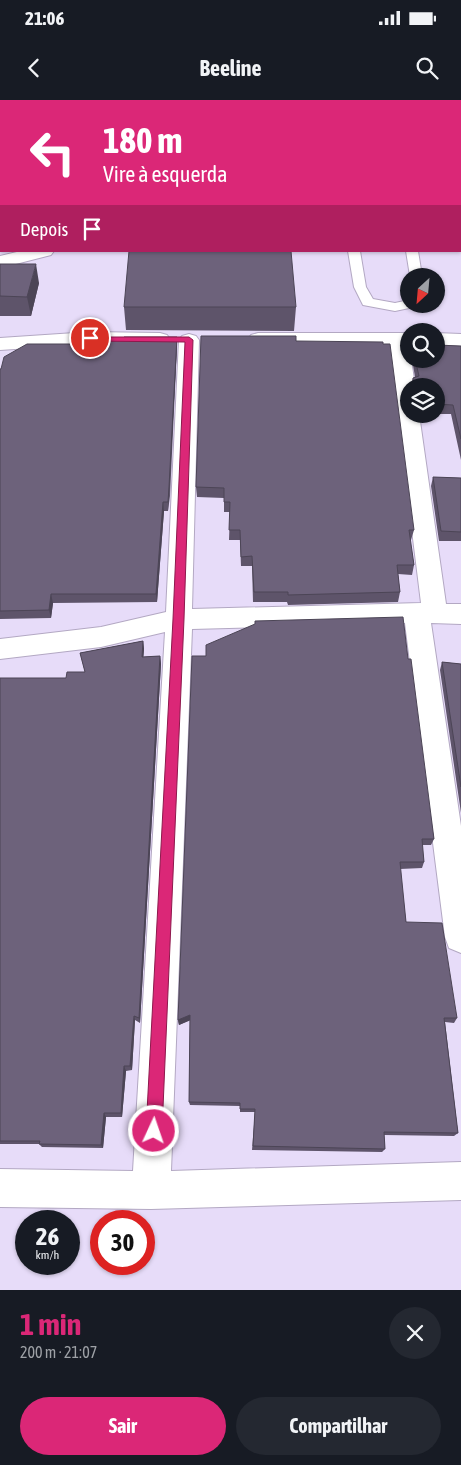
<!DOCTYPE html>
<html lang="pt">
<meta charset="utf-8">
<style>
:root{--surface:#171b24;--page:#242831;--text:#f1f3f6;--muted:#9ea1a6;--accent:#db2777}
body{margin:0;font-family:"Asap Condensed",sans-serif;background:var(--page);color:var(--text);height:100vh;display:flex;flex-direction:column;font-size:19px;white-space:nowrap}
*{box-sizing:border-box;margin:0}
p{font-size:16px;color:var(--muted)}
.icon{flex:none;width:28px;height:28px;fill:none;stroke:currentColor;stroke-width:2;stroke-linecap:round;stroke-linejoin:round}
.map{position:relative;height:1190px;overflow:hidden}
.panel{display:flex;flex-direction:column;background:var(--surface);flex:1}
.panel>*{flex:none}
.banner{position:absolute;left:0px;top:0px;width:461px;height:152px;box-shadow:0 1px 4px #0004;background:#db2777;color:#fff;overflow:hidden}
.needle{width:32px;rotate:206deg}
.buttons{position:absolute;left:400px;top:168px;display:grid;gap:10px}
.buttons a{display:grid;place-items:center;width:45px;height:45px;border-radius:50%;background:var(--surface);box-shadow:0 1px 4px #0004;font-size:25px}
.speed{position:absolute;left:15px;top:1110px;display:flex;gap:10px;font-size:25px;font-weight:700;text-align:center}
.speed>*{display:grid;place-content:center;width:65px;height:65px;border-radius:50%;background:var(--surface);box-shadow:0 1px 4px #0004;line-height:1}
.speed small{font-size:12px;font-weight:400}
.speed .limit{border:8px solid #d22;background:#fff;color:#111}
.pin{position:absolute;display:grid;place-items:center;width:42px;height:42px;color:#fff;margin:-21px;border:2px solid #fff;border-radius:50%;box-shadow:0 1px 5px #0007}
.me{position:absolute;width:55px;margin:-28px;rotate:3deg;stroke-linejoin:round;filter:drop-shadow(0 0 4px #0008)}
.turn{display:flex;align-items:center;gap:18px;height:105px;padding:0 20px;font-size:22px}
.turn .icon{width:65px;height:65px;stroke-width:2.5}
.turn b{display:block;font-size:35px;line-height:42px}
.then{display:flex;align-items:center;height:48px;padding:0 20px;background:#0003;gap:10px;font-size:19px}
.round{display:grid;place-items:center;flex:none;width:52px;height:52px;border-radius:26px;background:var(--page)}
.summary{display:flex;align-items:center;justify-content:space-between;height:85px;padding:0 20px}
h1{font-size:30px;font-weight:700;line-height:38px;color:var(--accent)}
.action{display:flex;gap:10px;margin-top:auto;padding:10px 20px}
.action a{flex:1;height:58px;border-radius:30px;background:var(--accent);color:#fff;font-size:20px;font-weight:700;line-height:58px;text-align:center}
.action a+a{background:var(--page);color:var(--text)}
.status{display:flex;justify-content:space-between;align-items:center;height:35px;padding:0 25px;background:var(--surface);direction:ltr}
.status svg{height:14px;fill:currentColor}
header{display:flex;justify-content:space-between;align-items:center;height:65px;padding:0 20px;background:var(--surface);font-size:22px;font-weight:700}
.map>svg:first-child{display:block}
.green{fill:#c9b8e2}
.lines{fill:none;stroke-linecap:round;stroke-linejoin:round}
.lane-casing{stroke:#b3a8c3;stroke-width:2}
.street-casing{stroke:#b3a8c3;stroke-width:2}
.secondary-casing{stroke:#b3a8c3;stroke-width:2}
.path{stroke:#9a91a7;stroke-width:2;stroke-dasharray:3 1;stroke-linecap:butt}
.lane{fill:#fff;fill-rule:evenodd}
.street{fill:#fff;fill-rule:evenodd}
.secondary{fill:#fff;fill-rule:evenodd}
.wall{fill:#5e546a}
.shaded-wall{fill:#4c4556}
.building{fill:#6d627b;stroke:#4c4556}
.route{fill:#db2777;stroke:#8e194d}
</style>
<div class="status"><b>21:06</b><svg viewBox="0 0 49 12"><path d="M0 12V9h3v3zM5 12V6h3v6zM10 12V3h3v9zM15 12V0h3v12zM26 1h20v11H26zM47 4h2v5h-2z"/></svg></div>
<header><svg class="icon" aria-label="back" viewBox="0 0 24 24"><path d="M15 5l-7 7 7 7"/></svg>Beeline<svg class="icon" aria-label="search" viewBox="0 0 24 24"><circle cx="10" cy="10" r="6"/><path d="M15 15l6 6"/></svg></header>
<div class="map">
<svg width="461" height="1190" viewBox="0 0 461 1190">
<rect width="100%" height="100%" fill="#e7dcf9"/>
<!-- green -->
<path class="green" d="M41,0H461V6L460,1H28Z"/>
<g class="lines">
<!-- lane casing -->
<g class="lane-casing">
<path id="lane" d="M348,151H360L366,187L373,199L395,203L409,200V204H415L414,207L395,211L363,205L354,187Z
M406,151H418L422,176H410Z"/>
</g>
<!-- street casing -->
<g class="street-casing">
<path id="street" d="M460,111H461V121H460Z
M21,151H54L51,155L0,168V156Z
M90,232L160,233L167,235L170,239L167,243L160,245L90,244L0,250V238Z
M258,233H409V259H411L415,286H409V314H419L446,504H461V524L431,523L461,726V853L449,848L445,837L405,523L192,529L171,1071L461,1062V1100L151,1109L0,1107V1069L133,1071L165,532L101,547L0,559V539L101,527L166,512L179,240L182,236L189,234L196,236L199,240L192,509L421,503L389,245H258L251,243L248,239L251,235Z
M436,233L461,234V246L436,245Z"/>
</g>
<!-- secondary casing -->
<g class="secondary-casing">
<path id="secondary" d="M460,4H461V14H460Z
M0,56H1V66H0Z"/>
</g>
<!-- path -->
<path class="path" d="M59,1L71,0"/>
<!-- lane -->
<use href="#lane" class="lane"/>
<!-- street -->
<use href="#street" class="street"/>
<!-- secondary -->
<use href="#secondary" class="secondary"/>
</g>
<!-- wall -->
<path class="wall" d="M460,25L461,26V102H460Z
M0,164L39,183L31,216H0Z
M124,207H296L294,231L126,230Z
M296,241L414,430L411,440H410L414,465L412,475L398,474L400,492L398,502L288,505L287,502H253L252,466H241L240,440H229L230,412H224V398L197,397L196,387Z
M177,246L170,396L168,411H164L157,502L53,503L51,518L0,519V269Z
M461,246V360L451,314H436V286H411L413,278L415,277L412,259H436Z
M433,377L461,378V441H439L431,386Z
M143,541L144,549L143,557L160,556L161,564L140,923L135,920L132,970L126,971L122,1017H106L103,1048L42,1047L39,1044H0V578H66L85,572L80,553Z
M408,559L434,739L431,745H422L424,762L422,768L400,769L406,822L457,918L454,923L445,922L458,1033L454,1036L384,1035L385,1049L382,1052L252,1050L255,1012H240V1006L190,1005L189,1002L190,920L179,925L178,920Z
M442,562L461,564V713L440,570Z"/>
<!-- shaded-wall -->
<path class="shaded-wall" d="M36,164L39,183L31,216L27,197Z
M177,237V246L168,411V402Z
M163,402L164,411L157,502L156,494Z
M51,494L53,503L51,518L49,510Z
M143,541L144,549L143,565L142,557Z
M160,556L161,564L140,923L139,918Z
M190,915L191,920L179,925L178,920Z
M134,916L135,920L132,970L130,966Z
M124,966L126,971L122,1017L121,1013Z
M104,1013L106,1017L103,1048L101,1045Z"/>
<!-- building -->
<path class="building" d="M460,25L461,26V94H460Z
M129,151H291L296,207H124Z
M0,164H36L27,197L0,196Z
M201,236H296V241L383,242V244H390L414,430H409L414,465H397L400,492L288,495V492H254L252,456L241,457L240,430H229L230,402H224V388L196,387Z
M124,237H177L169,387L168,402H163L156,494H51L49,510L0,511V269H1L4,257L27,244H82L83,240H124Z
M436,245L461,246V339L453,305L436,304V286H413V278L419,276L415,259H436Z
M433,377L461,378V432L441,431Z
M403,517L408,559H411L434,739H422L424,762H400L406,822L442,823L457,918H444L458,1033L384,1032L385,1049L253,1046L255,1009H240V1003L189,1002L190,915L178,920L192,556H206V545L255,524V521Z
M143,541L142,557L160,556L139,918L134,916L130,966H124L121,1013H104L101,1045L39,1044L40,1041H0V578H66L67,572H85L80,553Z
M442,562L461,564V687Z"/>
<!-- route -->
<path class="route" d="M87,237H189L193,240L184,519L162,1031L159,1037L154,1039L149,1037L146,1031L173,519L185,242L90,241L87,240Z"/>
</svg>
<div class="buttons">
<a><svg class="needle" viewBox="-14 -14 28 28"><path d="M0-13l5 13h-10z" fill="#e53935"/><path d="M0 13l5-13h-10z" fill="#9ea1a6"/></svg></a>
<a><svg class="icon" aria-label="search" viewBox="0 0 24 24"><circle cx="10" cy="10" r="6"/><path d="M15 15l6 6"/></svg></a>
<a><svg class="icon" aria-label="layers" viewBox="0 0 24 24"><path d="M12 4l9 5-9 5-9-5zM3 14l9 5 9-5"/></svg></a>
</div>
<div class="speed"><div>26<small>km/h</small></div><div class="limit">30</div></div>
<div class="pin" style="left:90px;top:238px;background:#d93025"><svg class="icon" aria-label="arrive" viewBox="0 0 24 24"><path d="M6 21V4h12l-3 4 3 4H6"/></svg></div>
<svg class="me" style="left:154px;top:1031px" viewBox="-20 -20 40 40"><circle r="17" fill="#db2777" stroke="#fff" stroke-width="3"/><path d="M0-11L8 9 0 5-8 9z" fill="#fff"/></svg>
<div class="banner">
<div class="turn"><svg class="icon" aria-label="left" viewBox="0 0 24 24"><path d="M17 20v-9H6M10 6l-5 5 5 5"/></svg><div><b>180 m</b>Vire à esquerda</div></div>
<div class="then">Depois<svg class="icon" aria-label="arrive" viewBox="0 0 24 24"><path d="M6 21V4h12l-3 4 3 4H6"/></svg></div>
</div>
</div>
<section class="panel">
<div class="summary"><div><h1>1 min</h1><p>200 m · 21:07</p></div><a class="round"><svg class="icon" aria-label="close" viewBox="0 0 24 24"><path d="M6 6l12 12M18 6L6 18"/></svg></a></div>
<div class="action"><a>Sair</a><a>Compartilhar</a></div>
</section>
